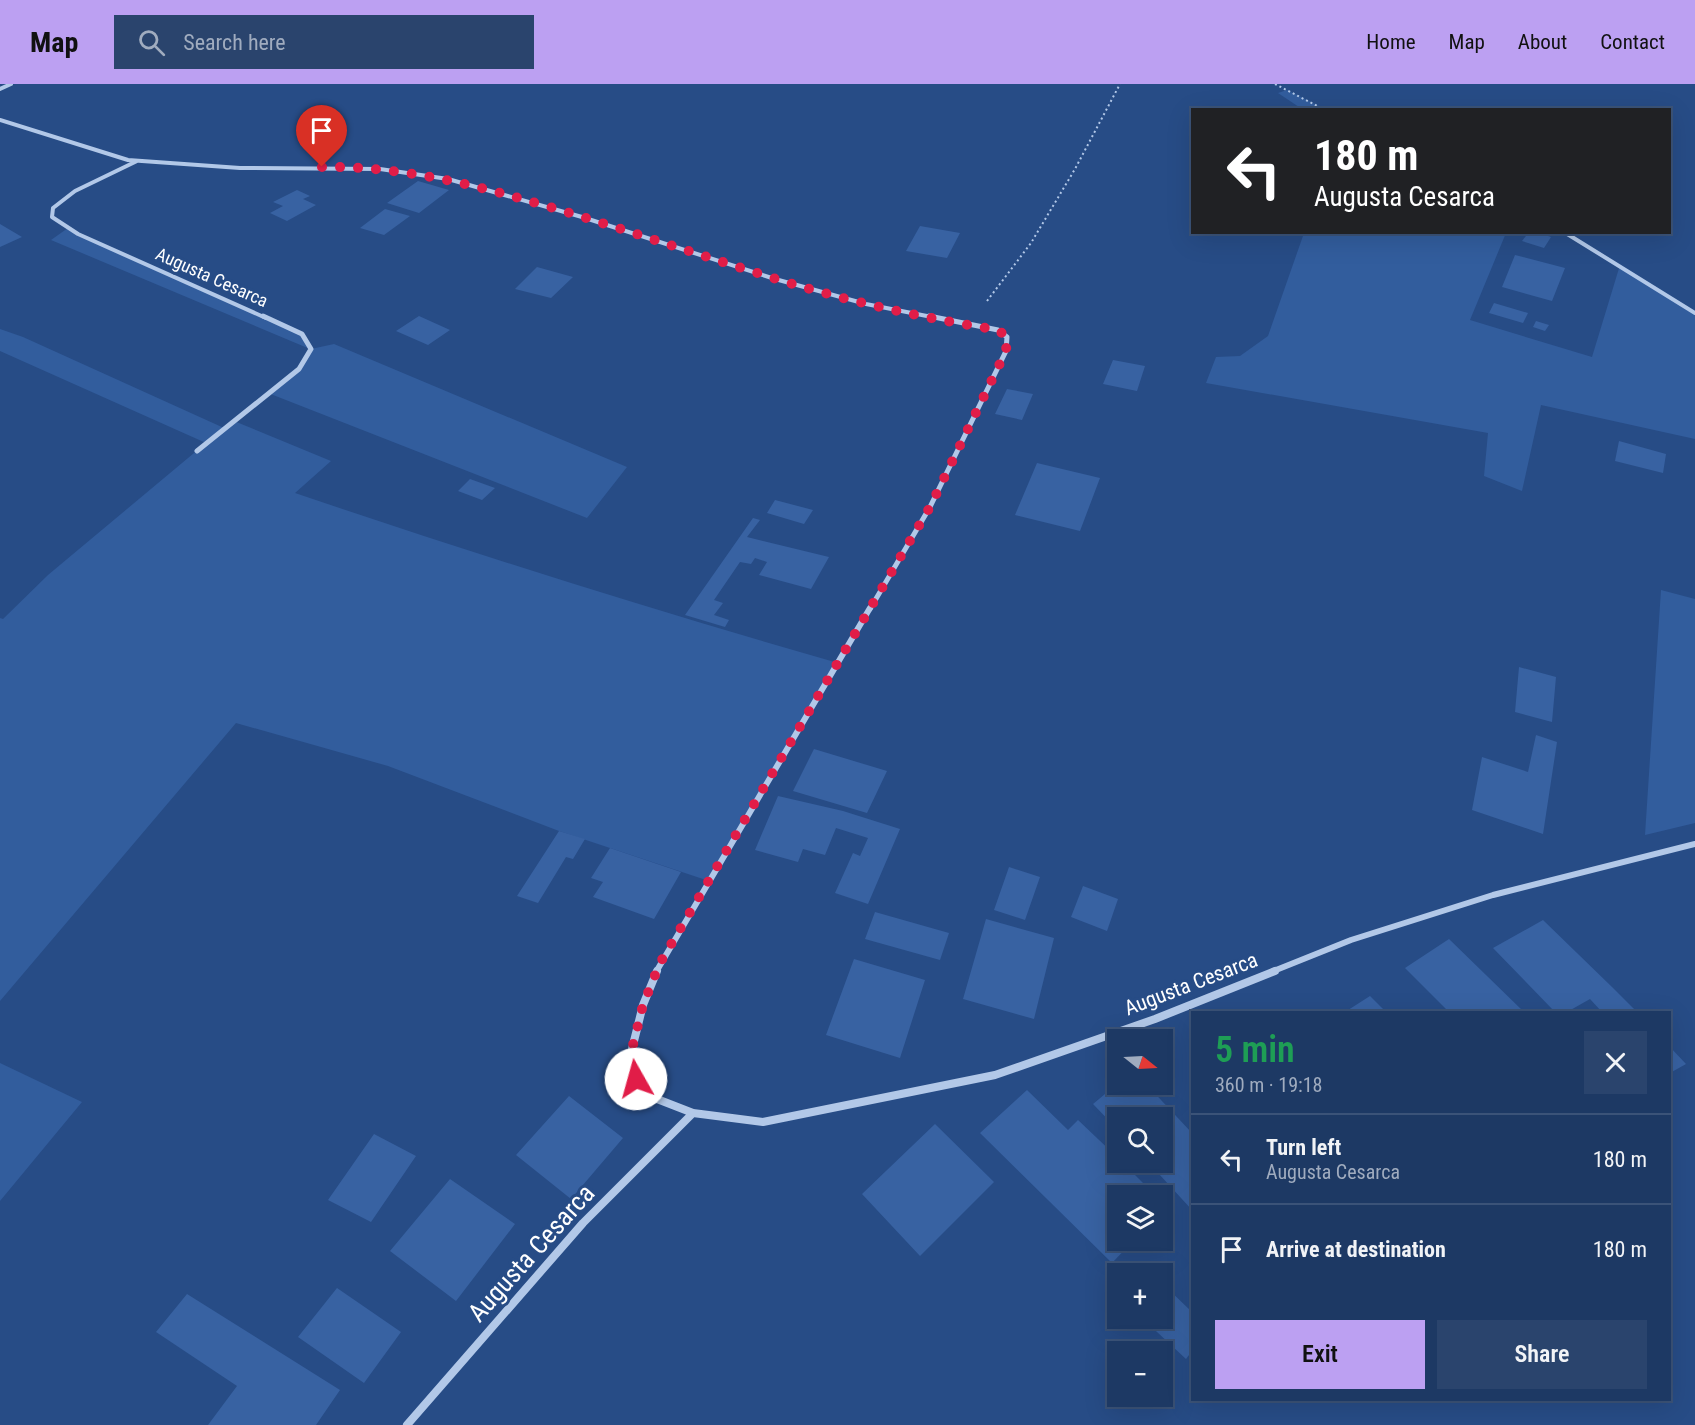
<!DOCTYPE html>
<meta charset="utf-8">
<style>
:root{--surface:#1d3964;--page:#2a446d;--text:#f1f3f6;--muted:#a0acbf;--line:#3b5378;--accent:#bca0f2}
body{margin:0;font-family:"Roboto Condensed",sans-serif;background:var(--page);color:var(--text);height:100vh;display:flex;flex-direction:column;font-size:22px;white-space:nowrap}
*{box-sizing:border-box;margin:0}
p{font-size:20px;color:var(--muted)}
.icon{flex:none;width:33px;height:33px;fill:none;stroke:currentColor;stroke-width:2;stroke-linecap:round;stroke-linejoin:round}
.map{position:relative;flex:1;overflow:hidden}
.side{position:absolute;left:1191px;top:927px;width:480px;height:390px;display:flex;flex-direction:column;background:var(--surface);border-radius:0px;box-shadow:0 6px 24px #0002,0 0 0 2px var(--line)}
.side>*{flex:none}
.hud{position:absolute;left:1191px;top:24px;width:480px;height:126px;border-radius:0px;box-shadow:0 6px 24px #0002,0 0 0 2px var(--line);background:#202124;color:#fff;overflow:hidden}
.needle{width:39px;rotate:108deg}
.fabs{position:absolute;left:1107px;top:945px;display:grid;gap:12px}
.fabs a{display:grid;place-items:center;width:66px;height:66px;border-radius:0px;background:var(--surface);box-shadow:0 6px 24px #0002,0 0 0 2px var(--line);font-size:30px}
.pin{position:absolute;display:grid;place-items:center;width:51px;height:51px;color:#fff;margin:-62px -26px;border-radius:50% 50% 50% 0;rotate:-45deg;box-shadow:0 0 6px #0007}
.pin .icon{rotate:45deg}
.me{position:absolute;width:66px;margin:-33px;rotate:353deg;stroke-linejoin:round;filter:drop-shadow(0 0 4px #0008)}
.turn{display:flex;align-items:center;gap:21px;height:126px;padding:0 24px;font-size:27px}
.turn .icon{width:78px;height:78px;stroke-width:2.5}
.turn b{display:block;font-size:42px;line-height:51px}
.round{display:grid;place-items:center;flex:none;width:63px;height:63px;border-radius:0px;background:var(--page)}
.overview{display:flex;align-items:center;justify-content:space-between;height:102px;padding:0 24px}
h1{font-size:36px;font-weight:600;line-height:45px;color:#1e9e55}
.action{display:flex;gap:12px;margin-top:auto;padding:12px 24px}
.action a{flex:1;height:69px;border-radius:0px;background:var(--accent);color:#111;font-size:24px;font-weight:600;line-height:69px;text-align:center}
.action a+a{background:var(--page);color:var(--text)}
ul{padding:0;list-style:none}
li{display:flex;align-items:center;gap:18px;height:90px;padding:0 24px;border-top:2px solid var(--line)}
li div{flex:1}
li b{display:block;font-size:22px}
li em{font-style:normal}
header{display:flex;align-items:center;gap:36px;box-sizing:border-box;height:84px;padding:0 30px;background:var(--accent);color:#111}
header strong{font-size:28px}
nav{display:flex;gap:33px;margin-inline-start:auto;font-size:21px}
.search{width:420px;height:54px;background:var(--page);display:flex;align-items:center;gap:15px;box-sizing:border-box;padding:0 21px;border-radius:0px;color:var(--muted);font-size:22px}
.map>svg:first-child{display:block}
.green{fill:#325d9d}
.building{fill:#3862a2}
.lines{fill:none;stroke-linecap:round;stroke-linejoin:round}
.path{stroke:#b2c8e8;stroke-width:2;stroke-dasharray:2 3;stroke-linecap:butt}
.minor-far3{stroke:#b2c8e8;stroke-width:4}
.minor-far2{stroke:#b2c8e8;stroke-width:5}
.minor-far1{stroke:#b2c8e8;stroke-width:6}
.minor{stroke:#b2c8e8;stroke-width:8}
.route{stroke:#e11d48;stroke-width:10;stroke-dasharray:0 18}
.labels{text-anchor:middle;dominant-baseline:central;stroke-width:6;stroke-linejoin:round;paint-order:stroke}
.far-street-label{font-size:18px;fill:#fff;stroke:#274c86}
.street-label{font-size:21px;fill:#fff;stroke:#274c86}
.near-street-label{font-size:26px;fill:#fff;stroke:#274c86}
</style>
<header>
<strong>Map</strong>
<div class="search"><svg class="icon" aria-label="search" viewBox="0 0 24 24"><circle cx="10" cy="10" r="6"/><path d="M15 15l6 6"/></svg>Search here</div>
<nav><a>Home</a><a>Map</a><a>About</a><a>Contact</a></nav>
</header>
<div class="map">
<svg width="1695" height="1341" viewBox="0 0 1695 1341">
<rect width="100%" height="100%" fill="#274c86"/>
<!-- green -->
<path class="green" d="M1287,6L1325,25H1302L1278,9Z
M68,144L302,250L311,265L334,260L627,383L587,434L268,309L299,285L310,265L51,156Z
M1304,149H1506L1470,236L1592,273L1620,181L1695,229V355L1541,321L1522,407L1484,392L1488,349L1206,299L1216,273L1240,272L1268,252Z
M0,245L23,253L224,344L234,337L331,377L295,409C475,470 656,527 838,579L709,797L559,747L388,682L236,639L0,917V534L3,535L48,491L206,359L0,267Z
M1661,506L1695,515V739L1645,751Z
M0,979L82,1018L0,1117Z"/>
<!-- building -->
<path class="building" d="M418,97L449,106L419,129L387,119Z
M297,106L310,112L303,115L316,121L287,137L270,129L283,122L273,118Z
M385,125L410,132L384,151L360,144Z
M0,140L22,153L0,163Z
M920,142L960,149L947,174L906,167Z
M1529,148H1537L1551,153L1544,164L1522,157Z
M1515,171L1565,184L1552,217L1502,203Z
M537,183L573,193L551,214L515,205Z
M1494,219L1528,229L1523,239L1489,229Z
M419,232L450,246L428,261L396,247Z
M1536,237L1549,241L1545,247L1533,243Z
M1113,276L1145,282L1137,307L1103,300Z
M1007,305L1033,310L1022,336L995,330Z
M1619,357L1666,370L1663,389L1615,377Z
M1037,379L1100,394L1080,447L1015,431Z
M470,395L495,404L482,416L458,407Z
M775,416L813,426L804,440L767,429Z
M753,434L760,436L747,453L829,473L811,505L759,491L767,478L755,474L751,480L740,478L714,516L723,519L714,531L729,536L725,543L685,531Z
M1519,583L1556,593L1552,638L1515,628Z
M1536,651L1557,658L1543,750L1472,726L1482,673L1528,688Z
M814,665L887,687L867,729L793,707Z
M778,712L843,727L900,745L868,820L835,809L853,769L860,772L868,754L836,744L825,771L803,765L798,778L755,766Z
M559,747L585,755L573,775L566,773L538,819L517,812Z
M610,764L681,788L654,835L593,813L603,798L591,794Z
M1009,783L1040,793L1025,836L994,826Z
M1083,802L1118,815L1107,847L1071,833Z
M875,828L949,849L940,876L865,855Z
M986,835L1054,854L1034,935L963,915Z
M1543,836L1612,903L1637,928H1602L1590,915L1567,928H1555L1493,864Z
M1449,855L1524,928H1449L1405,884Z
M854,875L925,896L900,974L826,951Z
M1370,912L1386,928H1345Z
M1670,963L1686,980L1670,989Z
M1117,1000H1146L1192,1049V1126L1148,1078H1162V1034H1118V1046L1093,1020Z
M1027,1006L1068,1046L1078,1036L1118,1074V1078H1122L1156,1112H1118V1156H1134L1112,1179L980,1049Z
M569,1012L623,1054L571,1115L516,1071Z
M935,1040L994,1098L920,1172L862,1110Z
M374,1050L416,1072L371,1138L328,1116Z
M450,1095L515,1140L456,1217L390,1167Z
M1164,1201L1192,1228V1267L1186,1275L1142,1234H1162Z
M337,1204L401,1248L364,1299L298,1253Z
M187,1210L340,1306L316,1341H208L237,1302L156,1248Z"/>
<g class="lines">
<!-- path -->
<path class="path" d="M1275,0L1325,26
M987,217L1031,159L1075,85L1120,0"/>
<!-- minor-far3 -->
<path class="minor-far3" d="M0,5L11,0
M0,36L128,76L240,84L380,85L448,95L582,133L775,195L866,220L937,234
M137,77L75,107L53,124L52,133L78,150L266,234
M1564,148L1695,229"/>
<!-- minor-far2 -->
<path class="minor-far2" d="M197,367L299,285L311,265L302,250L263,232
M870,525L930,423L1006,267L1007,253L998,246L929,232"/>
<!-- minor-far1 -->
<path class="minor-far1" d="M656,888L870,524
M1271,888L1351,856L1493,811L1695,760"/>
<!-- minor -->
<path class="minor" d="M657,887L643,921L632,965L636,995L657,1015L693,1029L763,1038L995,991L1155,935L1275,887
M407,1341L583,1139L693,1029"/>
</g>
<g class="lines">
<!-- route -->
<path class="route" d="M322,83C402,82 476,101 553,124C627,146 699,171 773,194C846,217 923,234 998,246L1007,253L1006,267L930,423L660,879L643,921L632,965L636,995"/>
</g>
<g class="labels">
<!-- far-street labels -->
<g class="far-street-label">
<text transform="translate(212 193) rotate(24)">Augusta Cesarca</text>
</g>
<!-- street labels -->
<g class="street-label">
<text transform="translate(1191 900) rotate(-21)">Augusta Cesarca</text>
</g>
<!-- near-street labels -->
<g class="near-street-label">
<text transform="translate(531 1169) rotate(-48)">Augusta Cesarca</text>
</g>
</g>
</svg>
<div class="fabs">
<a><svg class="needle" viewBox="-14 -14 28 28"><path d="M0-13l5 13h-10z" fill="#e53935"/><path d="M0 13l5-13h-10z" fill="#a0acbf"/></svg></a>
<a><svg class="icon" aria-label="search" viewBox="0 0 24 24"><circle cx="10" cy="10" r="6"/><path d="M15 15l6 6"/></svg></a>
<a><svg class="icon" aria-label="layers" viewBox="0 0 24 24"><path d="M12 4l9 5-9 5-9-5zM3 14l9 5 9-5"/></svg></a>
<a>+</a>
<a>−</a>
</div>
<div class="pin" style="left:322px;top:83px;background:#d93025"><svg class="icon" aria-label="arrive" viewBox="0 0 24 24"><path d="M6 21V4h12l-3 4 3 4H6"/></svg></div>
<svg class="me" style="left:636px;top:995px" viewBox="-20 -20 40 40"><circle r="19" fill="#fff"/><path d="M0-13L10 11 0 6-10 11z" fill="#e11d48"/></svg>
<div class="hud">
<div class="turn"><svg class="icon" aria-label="left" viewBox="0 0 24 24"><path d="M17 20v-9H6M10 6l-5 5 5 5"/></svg><div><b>180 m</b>Augusta Cesarca</div></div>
</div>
<section class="side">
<div class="overview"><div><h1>5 min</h1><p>360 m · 19:18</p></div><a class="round"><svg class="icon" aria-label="close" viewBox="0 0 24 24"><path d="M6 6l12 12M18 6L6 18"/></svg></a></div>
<ul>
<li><svg class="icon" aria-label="left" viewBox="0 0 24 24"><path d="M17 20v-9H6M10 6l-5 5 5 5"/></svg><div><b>Turn left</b><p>Augusta Cesarca</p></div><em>180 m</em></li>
<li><svg class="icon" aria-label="arrive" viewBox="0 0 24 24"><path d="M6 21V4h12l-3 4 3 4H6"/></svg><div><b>Arrive at destination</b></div><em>180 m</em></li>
</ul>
<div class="action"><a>Exit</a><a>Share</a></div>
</section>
</div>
